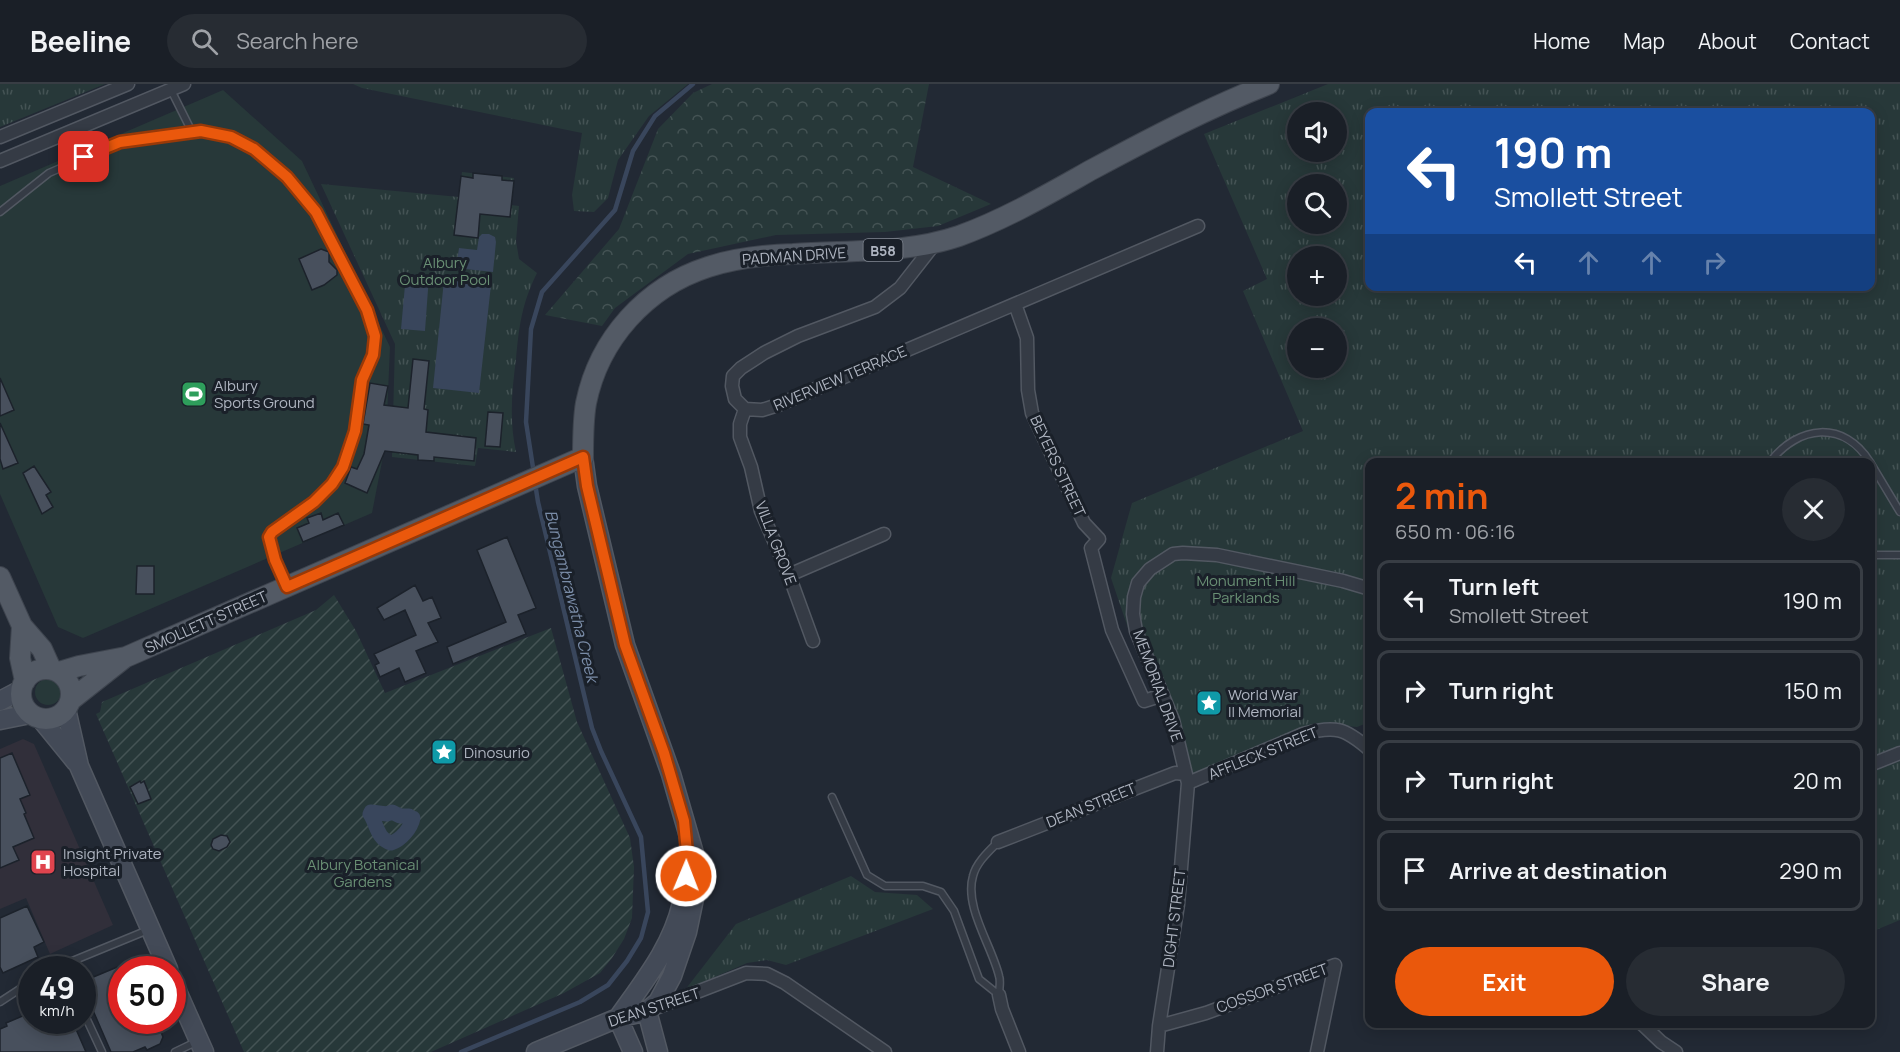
<!DOCTYPE html>
<meta charset="utf-8">
<style>
:root{--surface:#1a1f27;--page:#272c33;--text:#f1f3f6;--muted:#9fa2a7;--line:#383d44;--accent:#ea580c}
body{margin:0;font-family:Manrope,sans-serif;background:var(--page);color:var(--text);height:100vh;display:flex;flex-direction:column;font-size:22px;white-space:nowrap}
*{box-sizing:border-box;margin:0}
p{font-size:20px;color:var(--muted)}
.icon{flex:none;width:33px;height:33px;fill:none;stroke:currentColor;stroke-width:2;stroke-linecap:round;stroke-linejoin:round}
.map{position:relative;flex:1;overflow:hidden}
.side{position:absolute;left:1365px;top:374px;width:510px;height:570px;display:flex;flex-direction:column;background:var(--surface);border-radius:12px;box-shadow:0 3px 15px #0003,0 0 0 2px var(--line)}
.side>*{flex:none}
.banner{position:absolute;left:1365px;top:24px;width:510px;height:183px;border-radius:12px;box-shadow:0 3px 15px #0003,0 0 0 2px var(--line);background:#1a4fa0;color:#fff;overflow:hidden}
.tools{position:absolute;left:1287px;top:18px;display:grid;gap:12px}
.tools a{display:grid;place-items:center;width:60px;height:60px;border-radius:50%;background:var(--surface);box-shadow:0 3px 15px #0003,0 0 0 2px var(--line);font-size:30px}
.speed{position:absolute;left:18px;top:872px;display:flex;gap:12px;font-size:30px;font-weight:700;text-align:center}
.speed>*{display:grid;place-content:center;width:78px;height:78px;border-radius:50%;background:var(--surface);box-shadow:0 3px 15px #0003,0 0 0 2px var(--line);line-height:1}
.speed small{font-size:15px;font-weight:400}
.speed .limit{border:9px solid #d22;background:#fff;color:#111}
.pin{position:absolute;display:grid;place-items:center;width:51px;height:51px;color:#fff;margin:-26px;border-radius:12px;box-shadow:0 3px 9px #0006}
.me{position:absolute;width:66px;margin:-33px;rotate:1deg;stroke-linejoin:round;filter:drop-shadow(0 0 4px #0008)}
.turn{display:flex;align-items:center;gap:21px;height:126px;padding:0 30px;font-size:27px}
.turn .icon{width:78px;height:78px;stroke-width:2.5}
.turn b{display:block;font-size:42px;line-height:51px}
.lanes{display:flex;align-items:center;height:57px;padding:0 30px;background:#0003;justify-content:center;gap:30px;direction:ltr}
.lanes .off{opacity:.35}
.round{display:grid;place-items:center;flex:none;width:63px;height:63px;border-radius:32px;background:var(--page)}
.head{display:flex;align-items:center;justify-content:space-between;height:102px;padding:0 30px}
h1{font-size:36px;font-weight:700;line-height:45px;color:var(--accent)}
.primary-button{display:flex;gap:12px;margin-top:auto;padding:12px 30px}
.primary-button a{flex:1;height:69px;border-radius:36px;background:var(--accent);color:#fff;font-size:24px;font-weight:700;line-height:69px;text-align:center}
.primary-button a+a{background:var(--page);color:var(--text)}
ul{padding:0;list-style:none}
li{display:flex;align-items:center;gap:18px;height:81px;margin:0 12px 9px;padding:0 18px;border:3px solid var(--line);border-radius:12px}
li div{flex:1}
li b{display:block;font-size:22px}
li em{font-style:normal}
header{display:flex;align-items:center;gap:36px;box-sizing:border-box;height:84px;padding:0 30px;background:var(--surface);border-bottom:2px solid var(--line)}
header strong{font-size:28px}
nav{display:flex;gap:33px;margin-inline-start:auto;font-size:21px}
.search{width:420px;height:54px;background:var(--page);display:flex;align-items:center;gap:15px;box-sizing:border-box;padding:0 21px;border-radius:33px;color:var(--muted);font-size:22px}
.map>svg:first-child{display:block}
.medical{fill:#312f3a}
.grass{fill:#273839}
.forest{fill:url(#forest-crowns)}
.park{fill:url(#park-tufts);fill-rule:evenodd}
.garden{fill:url(#garden-furrows)}
.water{fill:#39465c}
.lines{fill:none;stroke-linecap:round;stroke-linejoin:round}
.stream{stroke:#39465c;stroke-width:4.5}
.canal{stroke:#39465c;stroke-width:15}
.building{fill:#48505d;stroke:#1c222b;stroke-width:1.5}
.lane-casing{stroke:#525862;stroke-width:9}
.street-casing{stroke:#525862;stroke-width:15}
.secondary-casing{stroke:#525862;stroke-width:21}
.primary-casing{stroke:#3e444e;stroke-width:22}
.lane{stroke:#353b45;stroke-width:6}
.street{stroke:#353b45;stroke-width:12}
.secondary{stroke:#434a57;stroke-width:18}
.primary{stroke:#535a65;stroke-width:20}
.route-casing{stroke:#983908;stroke-width:15}
.route{stroke:#ea580c;stroke-width:10}
.labels{text-anchor:middle;dominant-baseline:central;stroke-width:6;stroke-linejoin:round;paint-order:stroke}
.shield{fill:#1a2029;stroke:#828893;stroke-width:1.5}
.shield-label{font-size:14px;font-weight:bold;fill:#afb5c1}
.street-label{font-size:15px;fill:#afb5c1;stroke:#1a2029}
.park-label{font-size:15px;fill:#698f74;stroke:#1a2029}
.poi-label{font-size:15px;fill:#afb5c1;stroke:#1a2029;text-anchor:start}
.water-label{font-size:16px;font-style:italic;fill:#7a8ca7;stroke:#1a2029}
</style>
<header>
<strong>Beeline</strong>
<div class="search"><svg class="icon" aria-label="search" viewBox="0 0 24 24"><circle cx="10" cy="10" r="6"/><path d="M15 15l6 6"/></svg>Search here</div>
<nav><a>Home</a><a>Map</a><a>About</a><a>Contact</a></nav>
</header>
<div class="map">
<svg width="1900" height="968" viewBox="0 0 1900 968">
<defs>
<pattern id="forest-crowns" width="20" height="18" patternUnits="userSpaceOnUse" patternTransform="scale(1.5)"><rect width="20" height="18" fill="#273839"/><path d="M2 6a3 3 0 1 1 6 0M12 15a3 3 0 1 1 6 0" fill="none" stroke="#445354"/></pattern>
<pattern id="park-tufts" width="24" height="20" patternUnits="userSpaceOnUse" patternTransform="scale(1.5)"><rect width="24" height="20" fill="#273839"/><path d="M3 7l-1-3M5 7V3M7 7l1-3M15 17l-1-3M17 17v-4M19 17l1-3" fill="none" stroke="#445354"/></pattern>
<pattern id="garden-furrows" width="10" height="10" patternUnits="userSpaceOnUse" patternTransform="scale(1.5)"><rect width="10" height="10" fill="#273839"/><path d="M-1 1l2-2M0 10L10 0M9 11l2-2" fill="none" stroke="#445354"/></pattern>
</defs>
<rect width="100%" height="100%" fill="#222934"/>
<!-- medical -->
<path class="medical" d="M23,655L34,660L113,841L50,870L26,814L0,825V665Z"/>
<!-- grass -->
<path class="grass" d="M223,6L302,77L390,263L386,357L372,429L83,554L58,543L0,410V102Z
M35 608a13 13 0 1 1 26 0a13 13 0 1 1-26 0Z"/>
<!-- forest -->
<path class="forest" d="M712,0H929L913,83L991,120L938,142L885,148L776,151L688,170L615,224L602,242L545,231L619,145L658,45L693,9Z"/>
<!-- park -->
<path class="park" d="M0,0H105L0,43Z
M353,0H688L649,32L618,76L608,114L594,128L574,127L572,111L582,49L362,4Z
M1328,0H1900V836L1871,848L1870,378H1370L1369,638L1357,643L1315,639L1188,697L1147,576L1128,544L1111,494L1132,419L1303,347L1243,207L1267,195L1204,50ZM1298,28H1336V68H1298ZM1370,28H1870V202H1370ZM1298,100H1336V140H1298ZM1298,172H1336V212H1298ZM1298,244H1336V284H1298Z
M462,88L514,94L511,121L519,122L516,157L519,175L537,189C522,219 519,242 516,275C512,306 509,336 516,368L478,364L475,382L392,373L395,260L321,100L459,113Z
M851,792L875,808L917,811L933,825L786,881L767,876L747,879L685,906L736,840Z"/>
<!-- garden -->
<path class="garden" d="M334,511L356,547L385,609L551,544L577,638L630,754L634,783L632,834L624,855L612,874L600,889L564,909L431,968H244L96,630L100,628L102,618L316,526Z"/>
<!-- water -->
<path class="water" d="M482,150H489L495,153L496,158L493,188L456,184L459,164L477,166L479,153Z
M406,190L429,192L425,247L401,245Z
M444,196L491,201L479,309L433,304Z"/>
<g class="lines">
<!-- stream -->
<path class="stream" d="M534,390L526,338L531,245L542,208L615,126L633,67L655,32L693,0
M461,968L580,918L608,901L627,877L641,854L648,828L641,753L601,667L592,644L538,418L535,399"/>
<!-- canal -->
<path class="canal" d="M409,732H400L392,728L387,730L371,728L370,730C377,740 377,755 391,759C401,756 411,744 413,734"/>
</g>
<!-- building -->
<path class="building" d="M473,89L502,92V96L514,97L510,133L480,130L478,154L454,151L461,92L473,94Z
M321,165L329,168V178L337,186V191L324,201L312,206L299,175Z
M413,275L429,277L424,325L428,326L426,348L476,354L474,377L434,373V377L418,376V371L385,367L367,409L345,399L351,383L357,385L364,370L369,341L363,340L370,299L388,302L384,321L408,324Z
M0,294L14,326L0,332Z
M488,328L503,329L500,363L485,362Z
M0,339L18,379L3,385L0,375Z
M34,382L51,408L46,411L53,423L42,430L23,389Z
M321,429L323,436L338,429L344,441L303,458L297,444L309,439L307,434Z
M507,453L536,524L518,531L526,550L453,580L447,563L506,538L477,466Z
M137,482H154V510H136Z
M415,501L423,517L432,513L441,534L428,539L438,558L416,567L426,589L405,598L399,584L380,593L375,581L379,579L374,570L416,551L405,526L384,536L377,524Z
M12,669L30,711L20,715L26,729L24,730L34,754L13,763L19,776L0,784V674Z
M140,697L141,699L144,697L151,715L138,720L130,703Z
M221,751L227,752L230,758L227,763L219,767L213,765L211,761L213,755Z
M27,822L44,858L34,863L38,873L3,889L0,883V834Z
M122,881V936H156L163,953L160,960L147,966L145,963L133,968H111L82,901V898L91,894Z
M32,928V936H72L86,968H0V945L7,942L6,939Z"/>
<g class="lines">
<!-- lane casing -->
<g class="lane-casing">
<path id="lane" d="M171,6L192,48
M0,128L49,89L120,58L201,47L230,53L254,65L287,93L316,127L367,226L375,252L373,271L362,296L355,347L343,383L332,401L314,418L272,448L269,453L275,476L286,501
M1770,378C1798,341 1844,336 1870,378
M1870,378L1900,428
M1870,471H1900
M832,713L867,791L885,802H923L941,808L954,827L979,895L999,911C999,905 1001,897 999,892C992,862 964,823 973,792C976,779 988,768 998,758
M53,885L148,846
M0,918L32,897
M82,925L102,968
M175,968L198,957"/>
</g>
<!-- street casing -->
<g class="street-casing">
<path id="street" d="M0,53L128,0
M0,77L184,0
M936,158L900,204L875,223L798,252L764,269L741,284L733,292L732,302L735,315L745,325L762,326L778,321L1198,142
M1015,220L1027,254L1028,306L1032,329L1084,439L1099,455L1091,464L1112,546L1144,617L1163,611
M745,325L740,340V353L751,383L761,427L789,491L813,557
M789,491L884,450
M1870,681L1900,669
M1188,699L1303,650C1335,641 1345,644 1370,666
M998,758L1175,689L1186,690
M999,911L1002,925L1019,968
M653,925L746,889L767,890L785,899L885,968
M1641,939L1661,958L1676,968
M1159,942L1206,929L1335,881L1317,968
M1157,968L1159,942L1178,820L1188,699L1173,636L1136,547L1133,530L1134,513L1138,499L1150,485L1173,470L1183,469L1217,471L1343,497L1370,505"/>
</g>
<!-- secondary casing -->
<g class="secondary-casing">
<path id="secondary" d="M0,617L21,606
M66,625L79,682L168,885
M41,635L76,678
M0,636L30,630
M172,896L204,968
M647,927L658,968
M618,934C644,897 672,863 682,819
M618,934L633,968
M536,968L618,934L647,927L658,918L672,892L687,848L696,805L695,773L671,690L625,561L587,402L583,373"/>
</g>
<!-- primary casing -->
<g class="primary-casing">
<path id="primary" d="M0,493L22,542L42,565L51,585
M22,542L20,574L25,597
M21 610a25 25 0 1 1 50 0a25 25 0 1 1-50 0Z
M59,588L79,582L126,573L583,373C583,355 583,336 586,319C599,255 646,203 708,183C735,174 764,171 793,170C848,166 906,170 959,152C1006,135 1050,109 1093,85C1151,54 1208,24 1269,0
M71,616L123,575"/>
</g>
<!-- lane -->
<use href="#lane" class="lane"/>
<!-- street -->
<use href="#street" class="street"/>
<!-- secondary -->
<use href="#secondary" class="secondary"/>
<!-- primary -->
<use href="#primary" class="primary"/>
</g>
<g class="lines">
<!-- route casing -->
<g class="route-casing">
<path id="route" d="M84,73L120,58L201,47L231,53L254,65L287,93L316,128L367,226L375,252L373,271L362,296L355,347L343,383L332,400L314,418L272,448L269,453L275,476L287,503L583,373L587,402L625,561L664,669L684,737L687,768L686,792"/>
</g>
<!-- route -->
<use href="#route" class="route"/>
</g>
<!-- icons -->
<defs>
<g id="stadium-square" transform="scale(1.35)"><rect x="-9" y="-9" width="18" height="18" rx="4" fill="#2e9e5b" stroke="#1a2029"/><path d="M0-5a6.5 5 0 1 0 0 10a6.5 5 0 1 0 0-10ZM-3.5-1.8h7v3.6h-7Z" fill="#fff"/></g>
<g id="sight-square" transform="scale(1.35)"><rect x="-9" y="-9" width="18" height="18" rx="4" fill="#0f9aa8" stroke="#1a2029"/><path d="M0-6L1.8-2.2L6-1.7L2.9 1.2L3.7 5.4L0 3.3L-3.7 5.4L-2.9 1.2L-6-1.7L-1.8-2.2Z" fill="#fff"/></g>
<g id="hospital-square" transform="scale(1.35)"><rect x="-9" y="-9" width="18" height="18" rx="4" fill="#e0444e" stroke="#1a2029"/><path d="M-5-5h3v3.5h4V-5h3V5h-3V1.5h-4V5h-3Z" fill="#fff"/></g>
</defs>
<g fill-rule="evenodd">
<use href="#stadium-square" x="194" y="310"/>
<use href="#sight-square" x="1209" y="619"/>
<use href="#sight-square" x="444" y="668"/>
<use href="#hospital-square" x="43" y="778"/>
</g>
<g class="labels">
<!-- shield labels -->
<rect class="shield" x="863.5" y="155" width="39" height="22" rx="4.5"/>
<g class="shield-label">
<text x="883" y="166">B58</text>
</g>
<!-- street labels -->
<g class="street-label">
<text transform="translate(794 172) rotate(-4)">PADMAN DRIVE</text>
<text transform="translate(840 294) rotate(-23)">RIVERVIEW TERRACE</text>
<text transform="translate(1058 382) rotate(65)">BEYERS STREET</text>
<text transform="translate(776 459) rotate(69)">VILLA GROVE</text>
<text transform="translate(206 538) rotate(-24)">SMOLLETT STREET</text>
<text transform="translate(1158 602) rotate(70)">MEMORIAL DRIVE</text>
<text transform="translate(1263 669) rotate(-22)">AFFLECK STREET</text>
<text transform="translate(1091 721) rotate(-22)">DEAN STREET</text>
<text transform="translate(1174 834) rotate(-83)">DIGHT STREET</text>
<text transform="translate(1272 904) rotate(-20)">COSSOR STREET</text>
<text transform="translate(654 923) rotate(-18)">DEAN STREET</text>
</g>
<!-- park labels -->
<g class="park-label">
<text x="445" y="178">Albury<tspan x="445" dy="17">Outdoor Pool</tspan></text>
<text x="1246" y="496">Monument Hill<tspan x="1246" dy="17">Parklands</tspan></text>
<text x="363" y="780">Albury Botanical<tspan x="363" dy="17">Gardens</tspan></text>
</g>
<!-- poi labels -->
<g class="poi-label">
<text x="214" y="301">Albury<tspan x="214" dy="17">Sports Ground</tspan></text>
<text x="1228" y="610">World War<tspan x="1228" dy="17">II Memorial</tspan></text>
<text x="464" y="668">Dinosurio</text>
<text x="63" y="769">Insight Private<tspan x="63" dy="17">Hospital</tspan></text>
</g>
<!-- water labels -->
<g class="water-label">
<text transform="translate(572 512) rotate(76)">Bungambrawatha Creek</text>
</g>
</g>
</svg>
<div class="tools">
<a><svg class="icon" aria-label="sound" viewBox="0 0 24 24"><path d="M4 9h4l5-4v14l-5-4H4zM17 9q2 3 0 6"/></svg></a>
<a><svg class="icon" aria-label="search" viewBox="0 0 24 24"><circle cx="10" cy="10" r="6"/><path d="M15 15l6 6"/></svg></a>
<a>+</a>
<a>−</a>
</div>
<div class="speed"><div>49<small>km/h</small></div><div class="limit">50</div></div>
<div class="pin" style="left:84px;top:73px;background:#d93025"><svg class="icon" aria-label="arrive" viewBox="0 0 24 24"><path d="M6 21V4h12l-3 4 3 4H6"/></svg></div>
<svg class="me" style="left:686px;top:792px" viewBox="-20 -20 40 40"><circle r="17" fill="#ea580c" stroke="#fff" stroke-width="3"/><path d="M0-11L8 9 0 5-8 9z" fill="#fff"/></svg>
<div class="banner">
<div class="turn"><svg class="icon" aria-label="left" viewBox="0 0 24 24"><path d="M17 20v-9H6M10 6l-5 5 5 5"/></svg><div><b>190 m</b>Smollett Street</div></div>
<div class="lanes"><svg class="icon" aria-label="left" viewBox="0 0 24 24"><path d="M17 20v-9H6M10 6l-5 5 5 5"/></svg><svg class="icon off" aria-label="ahead" viewBox="0 0 24 24"><path d="M12 20V5M6 11l6-6 6 6"/></svg><svg class="icon off" aria-label="ahead" viewBox="0 0 24 24"><path d="M12 20V5M6 11l6-6 6 6"/></svg><svg class="icon off" aria-label="right" viewBox="0 0 24 24"><path d="M7 20v-9h11M14 6l5 5-5 5"/></svg></div>
</div>
<section class="side">
<div class="head"><div><h1>2 min</h1><p>650 m · 06:16</p></div><a class="round"><svg class="icon" aria-label="close" viewBox="0 0 24 24"><path d="M6 6l12 12M18 6L6 18"/></svg></a></div>
<ul>
<li><svg class="icon" aria-label="left" viewBox="0 0 24 24"><path d="M17 20v-9H6M10 6l-5 5 5 5"/></svg><div><b>Turn left</b><p>Smollett Street</p></div><em>190 m</em></li>
<li><svg class="icon" aria-label="right" viewBox="0 0 24 24"><path d="M7 20v-9h11M14 6l5 5-5 5"/></svg><div><b>Turn right</b></div><em>150 m</em></li>
<li><svg class="icon" aria-label="right" viewBox="0 0 24 24"><path d="M7 20v-9h11M14 6l5 5-5 5"/></svg><div><b>Turn right</b></div><em>20 m</em></li>
<li><svg class="icon" aria-label="arrive" viewBox="0 0 24 24"><path d="M6 21V4h12l-3 4 3 4H6"/></svg><div><b>Arrive at destination</b></div><em>290 m</em></li>
</ul>
<div class="primary-button"><a>Exit</a><a>Share</a></div>
</section>
</div>
